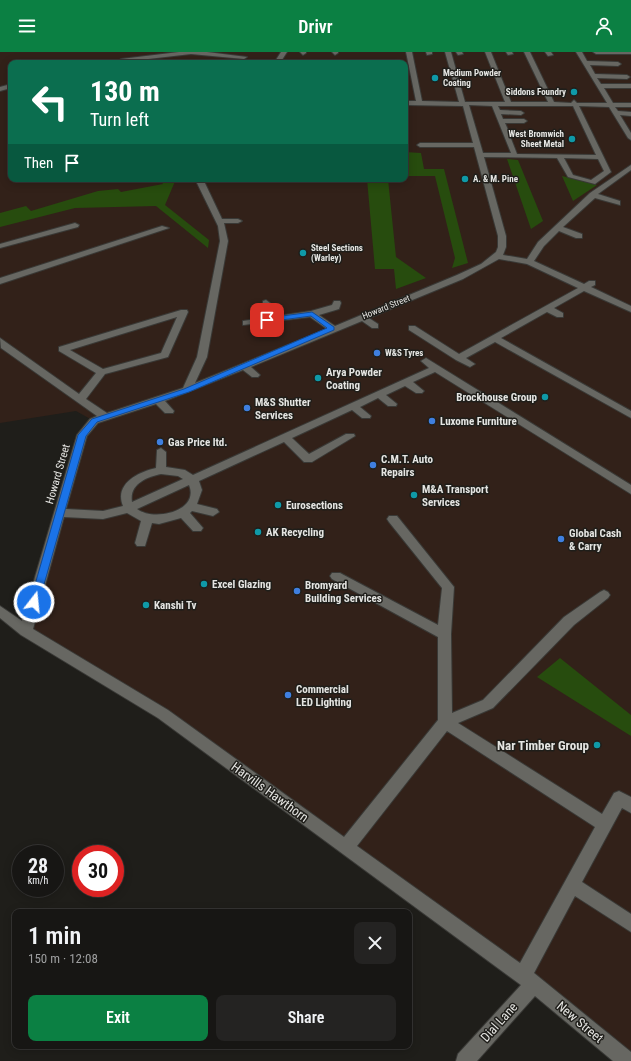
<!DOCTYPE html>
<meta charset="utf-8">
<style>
:root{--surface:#171614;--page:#242322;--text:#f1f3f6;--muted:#9e9fa0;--line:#363534;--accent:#0b8043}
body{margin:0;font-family:"Roboto Condensed",sans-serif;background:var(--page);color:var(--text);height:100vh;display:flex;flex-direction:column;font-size:15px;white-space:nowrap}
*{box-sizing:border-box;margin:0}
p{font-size:13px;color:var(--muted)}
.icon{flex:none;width:22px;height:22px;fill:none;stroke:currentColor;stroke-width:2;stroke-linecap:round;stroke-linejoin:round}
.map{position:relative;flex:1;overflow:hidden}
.sheet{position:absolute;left:12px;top:857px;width:400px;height:140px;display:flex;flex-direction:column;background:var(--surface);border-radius:8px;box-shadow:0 2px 10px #0003,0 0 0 1px var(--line)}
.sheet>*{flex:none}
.hud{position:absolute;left:8px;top:8px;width:400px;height:122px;border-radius:8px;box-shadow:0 2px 10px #0003,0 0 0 1px var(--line);background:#0b6e4f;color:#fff;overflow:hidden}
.speed{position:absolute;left:12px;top:793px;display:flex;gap:8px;font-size:20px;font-weight:700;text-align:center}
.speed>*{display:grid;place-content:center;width:52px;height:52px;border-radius:50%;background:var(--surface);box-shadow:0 2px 10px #0003,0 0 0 1px var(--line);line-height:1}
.speed small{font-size:10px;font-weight:400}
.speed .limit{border:6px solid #d22;background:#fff;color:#111}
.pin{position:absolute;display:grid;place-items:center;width:34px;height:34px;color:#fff;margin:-17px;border-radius:8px;box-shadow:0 2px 6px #0006}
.me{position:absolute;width:44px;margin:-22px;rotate:16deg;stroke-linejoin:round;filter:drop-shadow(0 0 3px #0008)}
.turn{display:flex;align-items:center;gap:14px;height:84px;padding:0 16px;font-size:18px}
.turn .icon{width:52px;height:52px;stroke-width:2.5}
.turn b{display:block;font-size:28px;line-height:34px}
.then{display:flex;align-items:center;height:38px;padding:0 16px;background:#0003;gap:8px;font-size:15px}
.round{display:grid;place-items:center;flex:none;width:42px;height:42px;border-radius:8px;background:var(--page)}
.overview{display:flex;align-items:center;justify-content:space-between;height:68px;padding:0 16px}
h1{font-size:24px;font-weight:600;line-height:30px}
.button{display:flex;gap:8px;margin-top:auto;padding:8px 16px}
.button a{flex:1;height:46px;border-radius:8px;background:var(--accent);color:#fff;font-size:16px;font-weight:600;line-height:46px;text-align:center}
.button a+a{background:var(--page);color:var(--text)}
header{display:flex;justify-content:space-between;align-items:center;height:52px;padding:0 16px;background:var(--accent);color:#fff;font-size:18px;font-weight:600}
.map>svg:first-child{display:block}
.industrial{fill:#322119;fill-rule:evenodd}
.green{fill:#274c0e}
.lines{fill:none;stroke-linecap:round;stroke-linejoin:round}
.minor-casing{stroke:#393936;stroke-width:2}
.minor{fill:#676762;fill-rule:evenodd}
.route{fill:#1a73e8;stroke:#114b97}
.culture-dot{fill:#0f9aa8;stroke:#1f1e1a;stroke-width:1.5}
.shop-dot{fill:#3f7fe0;stroke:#1f1e1a;stroke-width:1.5}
.labels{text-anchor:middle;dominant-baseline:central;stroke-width:3;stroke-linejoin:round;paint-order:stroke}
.far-poi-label{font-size:9px;font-weight:bold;fill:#e5e5e2;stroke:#1f1e1a;text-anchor:start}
.far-street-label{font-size:9px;fill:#e5e5e2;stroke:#1f1e1a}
.poi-label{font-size:11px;font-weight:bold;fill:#e5e5e2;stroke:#1f1e1a;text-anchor:start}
.street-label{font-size:11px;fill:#e5e5e2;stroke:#1f1e1a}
.near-poi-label{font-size:13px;font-weight:bold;fill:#e5e5e2;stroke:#1f1e1a;text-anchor:end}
.near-street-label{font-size:13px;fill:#e5e5e2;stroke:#1f1e1a}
</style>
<header><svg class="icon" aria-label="menu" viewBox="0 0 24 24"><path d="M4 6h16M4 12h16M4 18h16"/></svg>Drivr<svg class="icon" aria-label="person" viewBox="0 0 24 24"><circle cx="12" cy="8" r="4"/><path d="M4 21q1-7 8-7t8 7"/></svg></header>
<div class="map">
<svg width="631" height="1009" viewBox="0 0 631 1009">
<rect width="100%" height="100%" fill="#1f1e1a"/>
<!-- industrial -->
<path class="industrial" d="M0,0H631V1009L163,662L26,579L82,383L94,369L76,359L0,371ZM11,11H405V127H11Z"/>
<!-- green -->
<path class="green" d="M405,100L421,101L424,117H444L468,211L452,216L455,206L435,124H405Z
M507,107L518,108L543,169L531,177Z
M562,124L597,133L573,149Z
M160,127H176L165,153L209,188L208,196L156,154L75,156L0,175V161L26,154L31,159L98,139L118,137L121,140L163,132Z
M367,127H388L396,205L426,226L396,237L394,217H375Z
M560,606L631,663V684L537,625Z"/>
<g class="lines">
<!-- minor casing -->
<g class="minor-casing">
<path id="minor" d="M179,0H207L247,5L244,7L191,2L114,11L121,7Z
M281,0H287L280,11H274Z
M300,0H306V1L303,3Z
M332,0H338V1L335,3Z
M406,0H412L422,49L459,50L445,0H451L465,50H505L485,0H491L511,50H548L524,0H530L554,50L571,51L574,48L577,51H607L576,0H582L587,9L618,10L621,12L618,14L590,13L595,22L627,23L630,25L627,27L597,26L601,32H631V36H604L613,51H631V55H615L618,59L631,60V64L620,63L631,81V88L628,86L609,55L579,54L611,120L595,132L568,125L557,106L484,105L506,184V195L503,203L527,207L538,190L590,141L631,113V118L598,142L620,149V153L595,146L563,175L582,182V186H576L559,179L544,194L534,209L584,232L589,229H595V233L591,235L631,254V260L584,239L554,256L563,261V265H557L547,260L501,286L631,359V366L495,290L466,306L475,312L470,315L456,308L409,278V274H415L459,302L578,236L527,212L499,207L463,227L369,266L378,272V276H372L362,269L251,315L260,323L258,325H252L243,318L165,349L174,359L173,361H165L156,352L98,371L87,384L66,457L103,459L123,454C114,432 138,420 156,416L157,398L161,396L166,400V415L185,418L193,423L429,316L421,309L426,306L631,433V442L435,320L413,330L424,339L422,341H416L405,334L386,343L397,352L396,354H388L378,346L360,355L371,364L370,366H362L352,358L292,386L309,402L346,382H354L355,384L312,410H304L284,390L199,429L202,438L197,452L217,457L219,460L213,464L192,459L190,461L203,476L201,479H193L181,466L159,472L152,471L145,494H137L135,491L141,469L127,461L103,467L64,465L33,577L168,658L344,785L438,668V585L332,527L330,524L332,521H340L438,573L442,536L389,470L387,467L389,464H397L454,535L451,582L452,661L483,648L564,565L600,540L604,538L608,540L610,543L608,546L574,573L493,656L458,671L602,762L614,741L619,739L631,745V761L622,756L582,830L631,862V880L575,844L534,921L631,1000V1009H613L535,944L477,1009H456L458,1002L521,933L158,666L21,583L0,566V554L22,569L77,383L90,367L97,364L1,296L0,286L79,342L96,321L59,299V295L181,258H187L188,260L168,305L105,322L86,347L107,361L183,336L197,305L220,189L218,174L195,127H203L222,167H238L242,169L238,171H224L228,189L207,305L195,331L327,277L310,265L243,273V269L262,266L263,249L266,248L270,251L271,265L311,259L332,253L334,249H340L341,251L339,257L319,263L335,274L457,223L481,212L496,200L498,195V184L474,95H420L417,93L420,91H473L463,54L405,53V49H416ZM469,53L492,54L511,101H483ZM498,54H573L596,103L517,102L510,84L529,83L532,81L529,79L509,80L505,71H524L527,69L524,67H503L501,62L521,63L524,61L521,59L500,58ZM564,106L598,107L604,119L591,128L573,123ZM177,265L161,301L103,317L70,298ZM161,422L178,424L183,427L132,450C129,432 147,425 161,422ZM189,433C200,459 154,470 137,457ZM447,679L595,775L520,911L357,794Z
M426,0H432V2L427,3Z
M456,0H462L463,2L458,3Z
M506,0H512L513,2L508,3Z
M545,0H551L553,3L548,4Z
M593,0H631V2H596Z
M11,32V36L0,39V35Z
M75,171L79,173L78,175L0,196V192Z
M162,174L169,176L0,232V226Z"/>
</g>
<!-- minor -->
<use href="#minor" class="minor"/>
</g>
<!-- route -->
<path class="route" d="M312,260L334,275V278L189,340L97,370L86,384L39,550L38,552H31L30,550L78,383L92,367L184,337L327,276L311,264L267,270L264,268L267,266Z"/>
<!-- markers -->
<g class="culture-dot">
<circle cx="435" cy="26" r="4"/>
<circle cx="574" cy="40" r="4"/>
<circle cx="572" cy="87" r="4"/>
<circle cx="465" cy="127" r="4"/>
<circle cx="303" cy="201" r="4"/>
<circle cx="318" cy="326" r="4"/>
<circle cx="545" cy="345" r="4"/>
<circle cx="414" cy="443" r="4"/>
<circle cx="278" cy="453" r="4"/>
<circle cx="258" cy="480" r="4"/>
<circle cx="204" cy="532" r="4"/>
<circle cx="146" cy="553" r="4"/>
<circle cx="597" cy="693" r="4"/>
</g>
<g class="shop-dot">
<circle cx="377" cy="301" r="4"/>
<circle cx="247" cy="356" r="4"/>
<circle cx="432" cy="369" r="4"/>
<circle cx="160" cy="390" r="4"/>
<circle cx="373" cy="413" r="4"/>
<circle cx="561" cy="487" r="4"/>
<circle cx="297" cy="539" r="4"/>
<circle cx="288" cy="643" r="4"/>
</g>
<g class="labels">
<!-- far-poi labels -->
<g class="far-poi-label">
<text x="443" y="21">Medium Powder<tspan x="443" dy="10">Coating</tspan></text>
<text x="566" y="40" text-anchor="end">Siddons Foundry</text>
<text x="564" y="82" text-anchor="end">West Bromwich<tspan x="564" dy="10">Sheet Metal</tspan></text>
<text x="473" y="127">A. &amp; M. Pine</text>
<text x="311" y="196">Steel Sections<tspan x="311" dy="10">(Warley)</tspan></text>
<text x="385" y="301">W&amp;S Tyres</text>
</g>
<!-- far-street labels -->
<g class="far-street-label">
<text transform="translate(386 255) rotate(-22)">Howard Street</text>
</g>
<!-- poi labels -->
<g class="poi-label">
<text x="326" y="320">Arya Powder<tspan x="326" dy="13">Coating</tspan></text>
<text x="537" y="345" text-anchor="end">Brockhouse Group</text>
<text x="255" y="350">M&amp;S Shutter<tspan x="255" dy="13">Services</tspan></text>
<text x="440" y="369">Luxome Furniture</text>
<text x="168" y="390">Gas Price ltd.</text>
<text x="381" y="407">C.M.T. Auto<tspan x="381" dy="13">Repairs</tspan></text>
<text x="422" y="437">M&amp;A Transport<tspan x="422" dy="13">Services</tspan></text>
<text x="286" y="453">Eurosections</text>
<text x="266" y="480">AK Recycling</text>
<text x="569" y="481">Global Cash<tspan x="569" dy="13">&amp; Carry</tspan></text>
<text x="212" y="532">Excel Glazing</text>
<text x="305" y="533">Bromyard<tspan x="305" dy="13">Building Services</tspan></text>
<text x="154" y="553">Kanshi Tv</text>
<text x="296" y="637">Commercial<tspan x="296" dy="13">LED Lighting</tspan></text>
</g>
<!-- street labels -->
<g class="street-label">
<text transform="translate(58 422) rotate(-74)">Howard Street</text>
</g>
<!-- near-poi labels -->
<g class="near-poi-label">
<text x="589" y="693">Nar Timber Group</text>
</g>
<!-- near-street labels -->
<g class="near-street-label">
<text transform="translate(270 740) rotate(36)">Harvills Hawthorn</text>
<text transform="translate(499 970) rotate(-48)">Dial Lane</text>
<text transform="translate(580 970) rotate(40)">New Street</text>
</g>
</g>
</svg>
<div class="speed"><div>28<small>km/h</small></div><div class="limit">30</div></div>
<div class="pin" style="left:267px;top:268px;background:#d93025"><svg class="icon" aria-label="arrive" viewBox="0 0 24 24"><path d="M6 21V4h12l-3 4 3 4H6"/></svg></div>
<svg class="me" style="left:34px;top:550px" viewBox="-20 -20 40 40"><circle r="17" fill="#1a73e8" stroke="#fff" stroke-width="3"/><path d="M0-11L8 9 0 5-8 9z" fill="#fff"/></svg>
<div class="hud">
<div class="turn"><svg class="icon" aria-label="left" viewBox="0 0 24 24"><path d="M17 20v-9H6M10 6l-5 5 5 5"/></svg><div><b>130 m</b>Turn left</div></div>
<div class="then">Then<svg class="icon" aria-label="arrive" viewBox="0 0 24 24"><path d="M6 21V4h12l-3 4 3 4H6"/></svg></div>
</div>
<section class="sheet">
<div class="overview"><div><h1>1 min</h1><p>150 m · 12:08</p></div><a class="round"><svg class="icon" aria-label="close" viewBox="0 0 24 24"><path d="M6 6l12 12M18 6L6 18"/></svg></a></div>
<div class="button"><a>Exit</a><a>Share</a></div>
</section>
</div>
